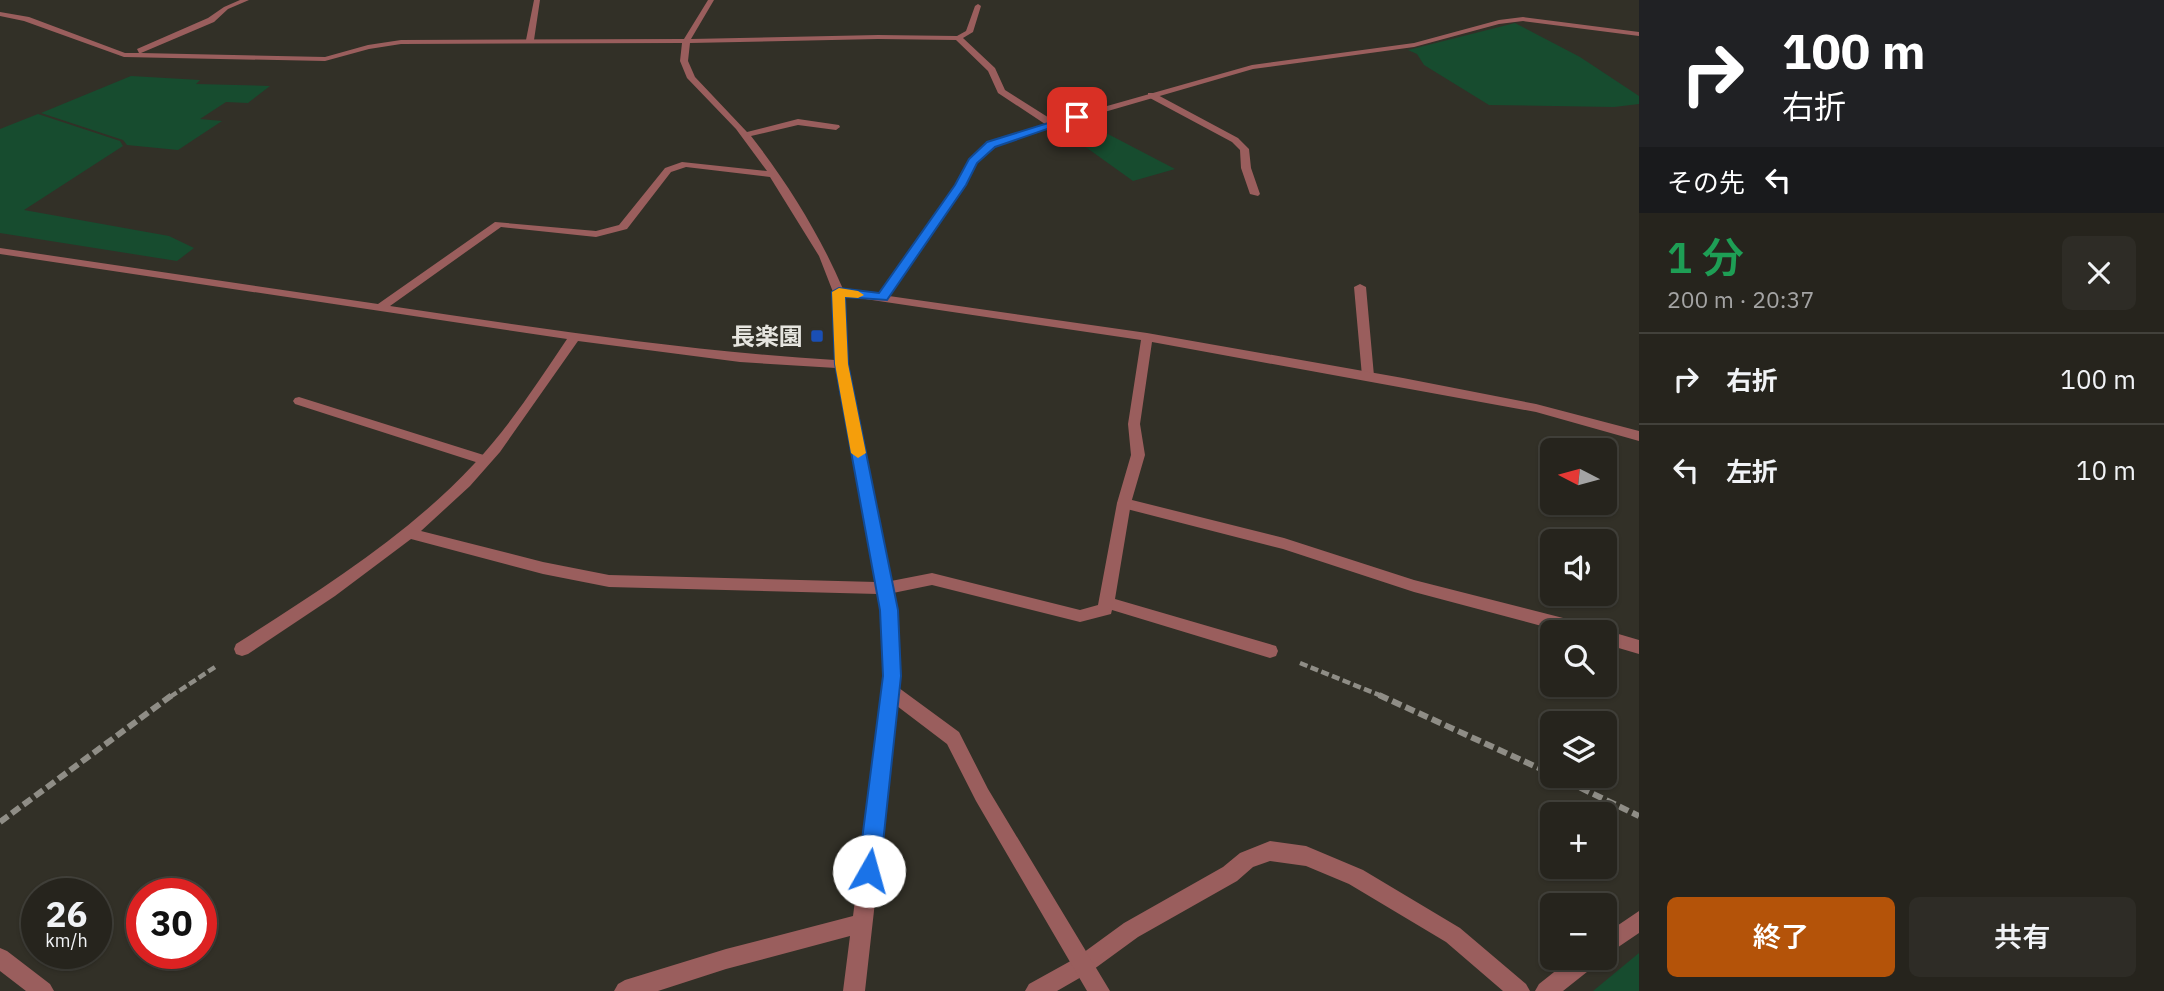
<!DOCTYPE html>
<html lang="ja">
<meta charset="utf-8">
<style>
:root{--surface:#26241d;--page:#2e2c26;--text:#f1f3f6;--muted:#a4a4a4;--line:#42413b;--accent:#b45309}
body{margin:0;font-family:"IBM Plex Sans","Noto Sans JP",sans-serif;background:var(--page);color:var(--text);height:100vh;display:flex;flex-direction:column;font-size:26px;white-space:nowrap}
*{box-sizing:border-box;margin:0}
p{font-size:23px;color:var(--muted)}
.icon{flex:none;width:38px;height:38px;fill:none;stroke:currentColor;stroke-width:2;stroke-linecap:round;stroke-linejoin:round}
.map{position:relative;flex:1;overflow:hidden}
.sheet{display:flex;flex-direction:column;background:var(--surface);width:525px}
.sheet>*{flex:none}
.banner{background:#202124;color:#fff;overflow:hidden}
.needle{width:46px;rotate:276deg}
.buttons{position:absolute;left:1540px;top:438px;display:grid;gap:14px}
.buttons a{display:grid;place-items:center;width:77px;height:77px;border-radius:10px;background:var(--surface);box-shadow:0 2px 5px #0004,0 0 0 2px var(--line);font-size:35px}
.speed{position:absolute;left:21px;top:878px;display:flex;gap:14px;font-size:35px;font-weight:700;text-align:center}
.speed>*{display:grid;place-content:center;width:91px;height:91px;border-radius:50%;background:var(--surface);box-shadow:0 2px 5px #0004,0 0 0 2px var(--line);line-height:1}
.speed small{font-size:18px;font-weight:400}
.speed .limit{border:10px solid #d22;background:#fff;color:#111}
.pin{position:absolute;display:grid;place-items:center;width:60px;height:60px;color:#fff;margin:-30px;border-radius:14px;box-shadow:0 4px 10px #0006}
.me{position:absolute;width:77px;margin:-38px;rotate:7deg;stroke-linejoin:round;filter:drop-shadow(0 0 5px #0008)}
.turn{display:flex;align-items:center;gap:24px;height:147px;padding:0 28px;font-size:32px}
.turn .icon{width:91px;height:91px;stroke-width:2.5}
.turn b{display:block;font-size:49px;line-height:60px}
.then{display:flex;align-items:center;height:66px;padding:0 28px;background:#0003;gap:14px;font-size:26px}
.round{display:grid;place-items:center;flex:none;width:74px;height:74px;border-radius:10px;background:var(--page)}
.summary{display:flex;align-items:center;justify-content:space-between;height:119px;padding:0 28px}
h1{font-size:42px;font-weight:600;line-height:52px;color:#1e9e55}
.primary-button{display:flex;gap:14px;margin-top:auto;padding:14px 28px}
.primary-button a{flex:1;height:80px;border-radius:10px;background:var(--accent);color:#fff;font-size:28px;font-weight:600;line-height:80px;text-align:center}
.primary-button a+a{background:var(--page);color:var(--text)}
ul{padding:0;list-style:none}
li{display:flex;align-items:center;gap:21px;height:91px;padding:0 28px;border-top:2px solid var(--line)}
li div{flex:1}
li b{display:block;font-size:26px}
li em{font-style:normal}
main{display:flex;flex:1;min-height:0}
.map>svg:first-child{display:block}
.green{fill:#174c2f}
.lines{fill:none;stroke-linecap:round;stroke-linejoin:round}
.path-far1{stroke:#8f8d86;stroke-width:4.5;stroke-dasharray:8 3.5;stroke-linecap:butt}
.path{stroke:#8f8d86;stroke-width:6;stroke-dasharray:10 4.5;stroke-linecap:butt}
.lane{fill:#9a5e5d;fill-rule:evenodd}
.street{fill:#9a5e5d;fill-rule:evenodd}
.route{fill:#1a73e8;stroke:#114b97;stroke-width:2}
.slow{fill:#f59e0b}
.transit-dot{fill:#1a4fb4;stroke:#323027;stroke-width:2.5}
.labels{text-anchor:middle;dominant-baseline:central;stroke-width:5;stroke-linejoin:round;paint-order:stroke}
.poi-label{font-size:24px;font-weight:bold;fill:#e6e5df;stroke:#323027;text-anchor:end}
</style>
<main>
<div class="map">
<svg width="1639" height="991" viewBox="0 0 1639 991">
<rect width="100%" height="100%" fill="#323027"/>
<!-- green -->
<path class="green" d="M1515,23L1580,57L1639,96V104L1614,107L1489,105L1424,65L1417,54L1408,50Z
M131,76L200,80L196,84L270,86L248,103L226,102L200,119L222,121L178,150L127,145L123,140L41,113Z
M38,114L120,141L123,146L24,210L169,236L194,248L177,261L0,233V129Z
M1083,121L1175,169L1133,181L1087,148L1051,130Z
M1639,953V991H1593Z"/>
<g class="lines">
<!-- path-far1 -->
<path class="path-far1" d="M1300,663L1384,697
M170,697L215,667"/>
<!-- path -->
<path class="path" d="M1379,695L1552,774
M1554,775L1639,816
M0,822L172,695"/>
<!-- lane -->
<path class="lane" d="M534,0H540L534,40L530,42L526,40Z
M1148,93H1154L1238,138L1249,149L1251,168L1260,194L1258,196L1250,194L1241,168L1240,150L1232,142L1148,97Z
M1360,284L1366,287L1374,376L1368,380L1362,376L1354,287Z
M299,397L490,457L492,460L485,465L295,404L293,401L295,398Z
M1124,498L1284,538L1414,580L1571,620L1577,622L1579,627L1576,632H1564L1414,592L1283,549L1119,507L1117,503Z
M1270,841L1306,846L1363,870L1460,928L1526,984L1530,991H1503L1446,942L1349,884L1306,866L1270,861L1253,867L1237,881L1138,937L1090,972L1057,991H1025L1029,984L1076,958L1124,923L1223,867L1240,853Z"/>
<!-- street -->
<path class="street" d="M240,0H249L228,9L214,22L141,53L325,57L368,45L401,40L684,39L708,0H714L691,39L878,35L957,36L966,31L975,6L978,4L981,6L973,32L963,38L995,68L1005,90L1054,121L1252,65L1414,43L1499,20L1523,17L1639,32V36L1523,21L1499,24L1414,47L1253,69L1018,137L994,147L977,163L965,185L889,296L1147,333L1403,378L1536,404L1639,431V441L1536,412L1152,342L1140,424L1145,455L1131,503L1115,599L1276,646L1278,651L1276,656L1270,658L1112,610L1111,614L1080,622L932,585L893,593L897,610L899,688L959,732L988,789L1110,991H1087L976,801L947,744L897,706L865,991H843L850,936L726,969L658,991H614L618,984L625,980L726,949L853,916L884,676L881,610L878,594L609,587L543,574L411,539L335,596L248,654L242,656L236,654L234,649L236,644C320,590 406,537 474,464C510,426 538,382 567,339L0,254V248L378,304L495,222L596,231L619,225L665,168L682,162L767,171L736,129L687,78L680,61L682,43L401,44L369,49L325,61L124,57L24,21L0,16V12L29,17L125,53H139L137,49L208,18L224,7ZM878,39L956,40L988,71L998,93L1045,124L988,143L970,160L955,185L879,294L843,289C820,235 787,182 751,136L798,125L836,130L840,127L839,125L798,119L747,132L695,77L688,61L690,43ZM686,167L770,177L819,256L833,292L835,360C685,351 538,328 390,306L501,227L596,237L627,229L671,172ZM845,296L1141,340L1128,424L1131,455L1117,503L1098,605L1080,610L932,573L891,581L847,364ZM578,341L740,362L836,368L876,582L609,575L543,562L421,531L470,486L500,452Z
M1571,620L1592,627L1594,632H1565L1563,627L1565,622Z
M1605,630L1639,640V654L1605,644V632H1601Z
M1639,911V933L1605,956V934Z
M0,948L7,951L50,984L54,991H26L0,971Z
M1573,957H1600L1597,964L1563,991H1535L1539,984Z"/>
</g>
<!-- route -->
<path class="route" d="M1074,115L1082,117L995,147L977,163L966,185L887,300L845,297L848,364L898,610L901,676L880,871L877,879L869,882L862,879L858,871L883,676L880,610L835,364L832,292L839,288L879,293L955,185L969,159L987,142Z"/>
<!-- slow -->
<path class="slow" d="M839,288L858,291L864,295L858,298L845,297L848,364L866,453L858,458L851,453L835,364L832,292Z"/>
<!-- markers -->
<rect class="transit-dot" x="810" y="329" width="14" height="14" rx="3.5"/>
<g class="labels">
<!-- poi labels -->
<g class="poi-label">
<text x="803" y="336">長楽園</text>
</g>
</g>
</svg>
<div class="buttons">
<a><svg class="needle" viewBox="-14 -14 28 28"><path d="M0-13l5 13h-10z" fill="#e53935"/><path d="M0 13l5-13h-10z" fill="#a4a4a4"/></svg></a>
<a><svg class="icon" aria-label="sound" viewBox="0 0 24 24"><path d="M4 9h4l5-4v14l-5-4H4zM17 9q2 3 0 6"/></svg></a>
<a><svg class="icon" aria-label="search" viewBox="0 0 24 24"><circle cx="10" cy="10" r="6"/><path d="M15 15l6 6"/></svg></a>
<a><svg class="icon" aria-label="layers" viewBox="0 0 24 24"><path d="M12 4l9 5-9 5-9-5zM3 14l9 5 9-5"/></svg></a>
<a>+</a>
<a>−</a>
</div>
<div class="speed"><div>26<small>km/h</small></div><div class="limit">30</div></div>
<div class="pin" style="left:1077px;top:117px;background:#d93025"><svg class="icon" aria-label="arrive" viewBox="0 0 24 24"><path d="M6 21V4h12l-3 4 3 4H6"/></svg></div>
<svg class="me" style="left:869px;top:871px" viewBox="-20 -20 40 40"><circle r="19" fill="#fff"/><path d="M0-13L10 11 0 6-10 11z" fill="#1a73e8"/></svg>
</div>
<section class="sheet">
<div class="banner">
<div class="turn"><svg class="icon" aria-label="right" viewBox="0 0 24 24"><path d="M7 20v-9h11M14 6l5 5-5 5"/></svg><div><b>100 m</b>右折</div></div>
<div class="then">その先<svg class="icon" aria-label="left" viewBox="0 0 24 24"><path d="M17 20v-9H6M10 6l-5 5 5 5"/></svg></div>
</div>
<div class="summary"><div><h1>1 分</h1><p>200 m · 20:37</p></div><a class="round"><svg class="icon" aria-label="close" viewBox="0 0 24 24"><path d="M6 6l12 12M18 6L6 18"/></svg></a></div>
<ul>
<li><svg class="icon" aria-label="right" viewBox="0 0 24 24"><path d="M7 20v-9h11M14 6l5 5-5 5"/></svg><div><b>右折</b></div><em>100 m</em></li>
<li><svg class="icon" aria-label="left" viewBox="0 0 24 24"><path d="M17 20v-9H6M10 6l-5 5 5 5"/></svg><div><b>左折</b></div><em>10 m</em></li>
</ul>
<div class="primary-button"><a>終了</a><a>共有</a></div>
</section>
</main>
